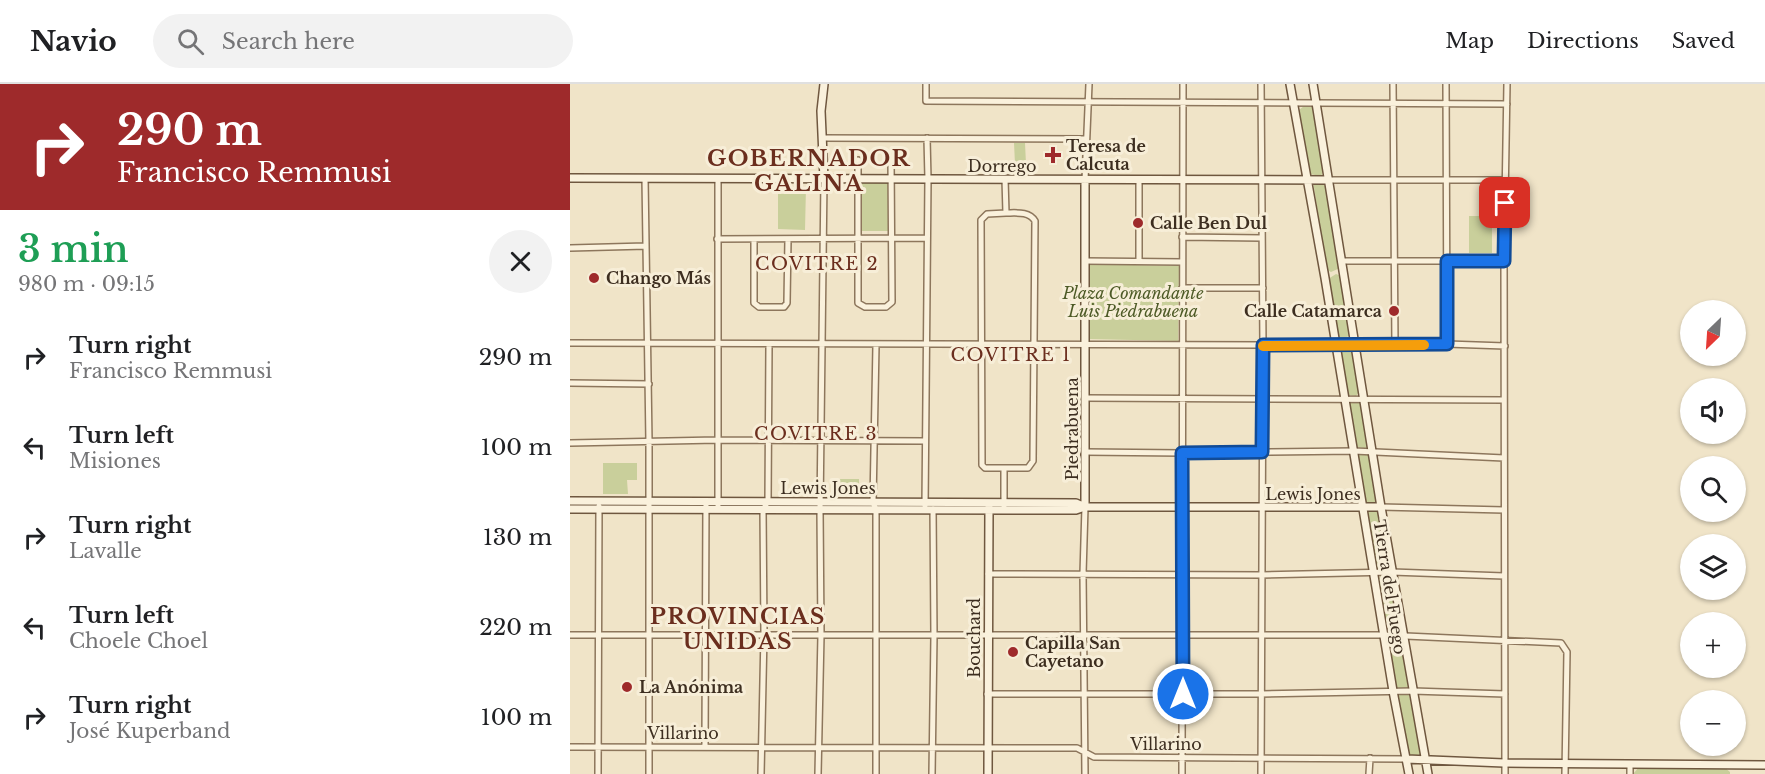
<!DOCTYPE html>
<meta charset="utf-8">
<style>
:root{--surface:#fff;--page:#f2f2f2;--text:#202124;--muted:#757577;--line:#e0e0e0}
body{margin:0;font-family:"Libre Baskerville",serif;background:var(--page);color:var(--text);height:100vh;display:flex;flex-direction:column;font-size:22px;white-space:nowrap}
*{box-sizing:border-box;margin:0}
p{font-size:20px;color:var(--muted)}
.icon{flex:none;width:33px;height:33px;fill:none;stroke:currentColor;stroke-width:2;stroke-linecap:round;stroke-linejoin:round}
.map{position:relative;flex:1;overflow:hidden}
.details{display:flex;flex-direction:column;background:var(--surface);width:570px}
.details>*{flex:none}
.guide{background:#9e2a2b;color:#fff;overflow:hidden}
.needle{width:39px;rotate:205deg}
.buttons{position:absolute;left:1110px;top:216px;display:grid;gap:12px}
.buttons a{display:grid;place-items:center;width:66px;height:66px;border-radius:50%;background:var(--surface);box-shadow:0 2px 4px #0004;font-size:30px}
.pin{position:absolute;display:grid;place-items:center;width:51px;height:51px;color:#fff;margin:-26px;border-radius:12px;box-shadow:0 3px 9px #0006}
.me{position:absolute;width:66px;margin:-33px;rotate:0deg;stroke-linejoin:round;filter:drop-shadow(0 0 4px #0008)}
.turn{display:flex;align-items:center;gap:21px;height:126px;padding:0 18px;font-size:27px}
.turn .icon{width:78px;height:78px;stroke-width:2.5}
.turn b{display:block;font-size:42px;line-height:51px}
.round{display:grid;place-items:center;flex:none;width:63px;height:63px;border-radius:32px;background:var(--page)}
.head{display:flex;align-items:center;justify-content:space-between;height:102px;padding:0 18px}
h1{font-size:36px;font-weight:600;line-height:45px;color:#1e9e55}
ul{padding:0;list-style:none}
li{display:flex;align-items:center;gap:18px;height:90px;padding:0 18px}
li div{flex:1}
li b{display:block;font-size:22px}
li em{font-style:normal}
header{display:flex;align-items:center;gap:36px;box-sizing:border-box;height:84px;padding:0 30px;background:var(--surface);border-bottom:2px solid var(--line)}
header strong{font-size:28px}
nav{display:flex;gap:33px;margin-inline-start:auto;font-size:21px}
.search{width:420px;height:54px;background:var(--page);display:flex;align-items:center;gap:15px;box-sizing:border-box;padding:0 21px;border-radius:33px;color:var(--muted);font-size:22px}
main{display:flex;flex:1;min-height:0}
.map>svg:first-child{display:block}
.green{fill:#c9cf9b}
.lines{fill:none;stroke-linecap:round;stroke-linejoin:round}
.street-casing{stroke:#8d765c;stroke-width:8}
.secondary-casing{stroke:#6f573f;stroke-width:10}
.street{stroke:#faf1dc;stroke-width:5}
.secondary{stroke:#faf1dc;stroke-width:7}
.route-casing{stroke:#114b97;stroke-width:15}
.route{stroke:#1a73e8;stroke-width:10}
.slow{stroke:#f59e0b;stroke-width:10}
.poi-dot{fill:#9e2a2b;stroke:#f7eed8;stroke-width:2}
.labels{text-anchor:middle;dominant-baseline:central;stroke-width:6;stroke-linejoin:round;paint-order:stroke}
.poi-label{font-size:16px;font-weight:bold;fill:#3d2e20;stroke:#f7eed8;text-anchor:start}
.street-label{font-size:16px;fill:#3d2e20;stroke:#f7eed8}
.park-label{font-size:16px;font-style:italic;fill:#4d5a26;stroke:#f7eed8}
.neighbourhood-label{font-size:18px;letter-spacing:1.5px;fill:#6b2e1e;stroke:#f7eed8}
.district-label{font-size:22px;font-weight:bold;letter-spacing:1.5px;fill:#6b2e1e;stroke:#f7eed8}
</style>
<header>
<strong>Navio</strong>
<div class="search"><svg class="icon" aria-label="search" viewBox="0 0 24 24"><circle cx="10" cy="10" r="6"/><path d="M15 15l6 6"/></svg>Search here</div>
<nav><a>Map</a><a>Directions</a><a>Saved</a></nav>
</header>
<main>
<section class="details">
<div class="guide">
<div class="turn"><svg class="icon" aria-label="right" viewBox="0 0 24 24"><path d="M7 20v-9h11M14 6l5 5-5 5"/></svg><div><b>290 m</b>Francisco Remmusi</div></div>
</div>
<div class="head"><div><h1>3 min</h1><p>980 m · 09:15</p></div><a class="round"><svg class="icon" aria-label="close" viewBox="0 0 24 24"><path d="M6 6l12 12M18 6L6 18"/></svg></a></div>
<ul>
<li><svg class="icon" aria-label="right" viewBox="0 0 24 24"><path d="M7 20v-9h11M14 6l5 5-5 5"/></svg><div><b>Turn right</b><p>Francisco Remmusi</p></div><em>290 m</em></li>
<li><svg class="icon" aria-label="left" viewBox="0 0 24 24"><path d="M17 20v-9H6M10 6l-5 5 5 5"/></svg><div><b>Turn left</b><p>Misiones</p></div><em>100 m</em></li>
<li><svg class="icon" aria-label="right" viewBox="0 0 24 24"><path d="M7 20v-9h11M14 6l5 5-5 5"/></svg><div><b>Turn right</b><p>Lavalle</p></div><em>130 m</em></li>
<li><svg class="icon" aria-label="left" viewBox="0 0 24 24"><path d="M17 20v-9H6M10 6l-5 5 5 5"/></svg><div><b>Turn left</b><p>Choele Choel</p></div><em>220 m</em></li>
<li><svg class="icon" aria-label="right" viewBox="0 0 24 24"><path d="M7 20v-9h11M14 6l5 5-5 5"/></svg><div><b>Turn right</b><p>José Kuperband</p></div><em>100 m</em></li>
</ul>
</section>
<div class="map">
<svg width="1195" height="690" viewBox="0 0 1195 690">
<rect width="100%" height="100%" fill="#f0e4c8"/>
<!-- green -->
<path class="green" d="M734,22L742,23L744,26L754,86L751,92L740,90L729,29V26Z
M444,59H455L456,80H445Z
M743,97L750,98L756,103L770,184L761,188L757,186Z
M291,98H318V147H292Z
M208,103H236L235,146L208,145Z
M899,132H922V169H899Z
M519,180L609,182L608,257L518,255Z
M766,190L771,192L780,247L779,252L772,255L767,253L758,195Z
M770,262H781L783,266L789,308L786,312L779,311L777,309Z
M788,315L791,319L799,365L787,363L779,318Z
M794,368L799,371L807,417L806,418H795L787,370Z
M33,379H67V396H57L58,410H33Z
M264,395H289V409H264Z
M799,426H804L810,430L819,484L817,486H809L807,484L797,430Z
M811,491L820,492L829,543L826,545H820L816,541L809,495Z
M817,553H829L831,556L838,604H826Z
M829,610L839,611L851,667L849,672H842L837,668L827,614Z
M1070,682L1154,683L1160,688V690H1063Z"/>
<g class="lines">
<!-- street casing -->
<g class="street-casing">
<path id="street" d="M356,0V17L937,20
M823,0L825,261
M876,0L877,260
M253,54L516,55
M288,76V219L295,223H316L322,218L321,76
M75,94L79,358V690
M435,95L436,129
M515,96L519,0
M569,96V177
M757,96H935
M436,129C446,129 459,127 465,137L463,377L458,384H415L412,381L411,136L417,130Z
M612,153L692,154
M147,155L357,154
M184,156V219L189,223H214L217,219L218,155
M0,164L76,162
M515,177L612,178
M771,177H934
M612,204H693
M0,259L693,261L877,260L935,262
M0,299L79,300
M515,314L934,316
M0,359L147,356L355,357
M515,368L612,369L784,367L934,374
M148,421V94
M355,422L358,95L357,54
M434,422V384
M811,423L934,426
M418,490L692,491L822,488L934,492
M0,551H814L991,559L997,568L995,690
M417,610H692L843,607L935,610
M135,662L136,418
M0,663L507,664L524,673L836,675
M28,690L29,422
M191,690L194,550L193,426L198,417L199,261
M248,690L251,551L250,426L254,95
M306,690V426L303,418L306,261
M362,690L364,552L363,425
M515,690L513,490L515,423
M612,690L613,0
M691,690L693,261L691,0
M799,690L800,674
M935,690L934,177L937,0
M1060,690V680"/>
</g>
<!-- secondary casing -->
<g class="secondary-casing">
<path id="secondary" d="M720,0L755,194L823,607L839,690
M743,0L811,423L858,690
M0,94L757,96
M254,95L251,27L254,0
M0,417L506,419L515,423
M515,423V96
M0,425L506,426L515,423H811
M836,675L934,679L1195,681
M418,690L419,423"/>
</g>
<!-- street -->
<use href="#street" class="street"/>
<!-- secondary -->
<use href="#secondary" class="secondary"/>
</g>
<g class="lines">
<!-- route casing -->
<g class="route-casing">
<path id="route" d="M613,610L612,369L692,368L693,261L877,260V177H934L935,119"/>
</g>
<!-- route -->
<use href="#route" class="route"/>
<!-- slow -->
<path class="slow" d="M693,262L854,261"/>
</g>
<!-- markers -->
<g class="poi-dot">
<path d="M480 62h6v6h6v6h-6v6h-6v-6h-6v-6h6z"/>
<circle cx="568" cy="139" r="6"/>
<circle cx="24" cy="194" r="6"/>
<circle cx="824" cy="227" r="6"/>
<circle cx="443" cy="568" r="6"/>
<circle cx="57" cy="603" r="6"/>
</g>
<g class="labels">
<!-- poi labels -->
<g class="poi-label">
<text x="496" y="62">Teresa de<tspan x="496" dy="18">Calcuta</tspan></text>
<text x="580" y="139">Calle Ben Dul</text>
<text x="36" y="194">Chango Más</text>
<text x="812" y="227" text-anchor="end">Calle Catamarca</text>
<text x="455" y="559">Capilla San<tspan x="455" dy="18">Cayetano</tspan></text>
<text x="69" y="603">La Anónima</text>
</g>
<!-- street labels -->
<g class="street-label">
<text x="432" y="82">Dorrego</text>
<text transform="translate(502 345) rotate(-90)">Piedrabuena</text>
<text x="258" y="404">Lewis Jones</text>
<text x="743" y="410">Lewis Jones</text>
<text transform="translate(820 503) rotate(81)">Tierra del Fuego</text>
<text transform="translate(404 554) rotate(-90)">Bouchard</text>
<text x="113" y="649">Villarino</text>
<text x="596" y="660">Villarino</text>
</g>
<!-- park labels -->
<g class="park-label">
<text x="563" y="209">Plaza Comandante<tspan x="563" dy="18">Luis Piedrabuena</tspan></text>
</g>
<!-- neighbourhood labels -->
<g class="neighbourhood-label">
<text x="247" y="180">COVITRE 2</text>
<text x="441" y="271">COVITRE 1</text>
<text x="246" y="350">COVITRE 3</text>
</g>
<!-- district labels -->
<g class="district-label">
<text x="239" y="74">GOBERNADOR<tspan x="239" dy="25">GALINA</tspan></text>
<text x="168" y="532">PROVINCIAS<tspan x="168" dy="25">UNIDAS</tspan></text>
</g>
</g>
</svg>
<div class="buttons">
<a><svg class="needle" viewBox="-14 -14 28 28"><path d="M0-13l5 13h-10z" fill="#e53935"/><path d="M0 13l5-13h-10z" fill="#757577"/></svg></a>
<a><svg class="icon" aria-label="sound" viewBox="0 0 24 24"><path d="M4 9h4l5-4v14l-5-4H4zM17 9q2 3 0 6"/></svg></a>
<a><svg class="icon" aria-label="search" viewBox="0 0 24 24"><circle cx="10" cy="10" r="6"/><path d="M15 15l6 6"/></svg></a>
<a><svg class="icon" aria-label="layers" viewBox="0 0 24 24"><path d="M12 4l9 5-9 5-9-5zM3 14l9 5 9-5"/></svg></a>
<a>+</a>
<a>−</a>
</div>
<div class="pin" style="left:935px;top:119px;background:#d93025"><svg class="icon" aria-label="arrive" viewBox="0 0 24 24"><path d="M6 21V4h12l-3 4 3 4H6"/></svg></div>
<svg class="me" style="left:613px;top:610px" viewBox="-20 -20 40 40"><circle r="17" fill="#1a73e8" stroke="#fff" stroke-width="3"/><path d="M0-11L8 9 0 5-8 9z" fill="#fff"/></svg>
</div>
</main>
